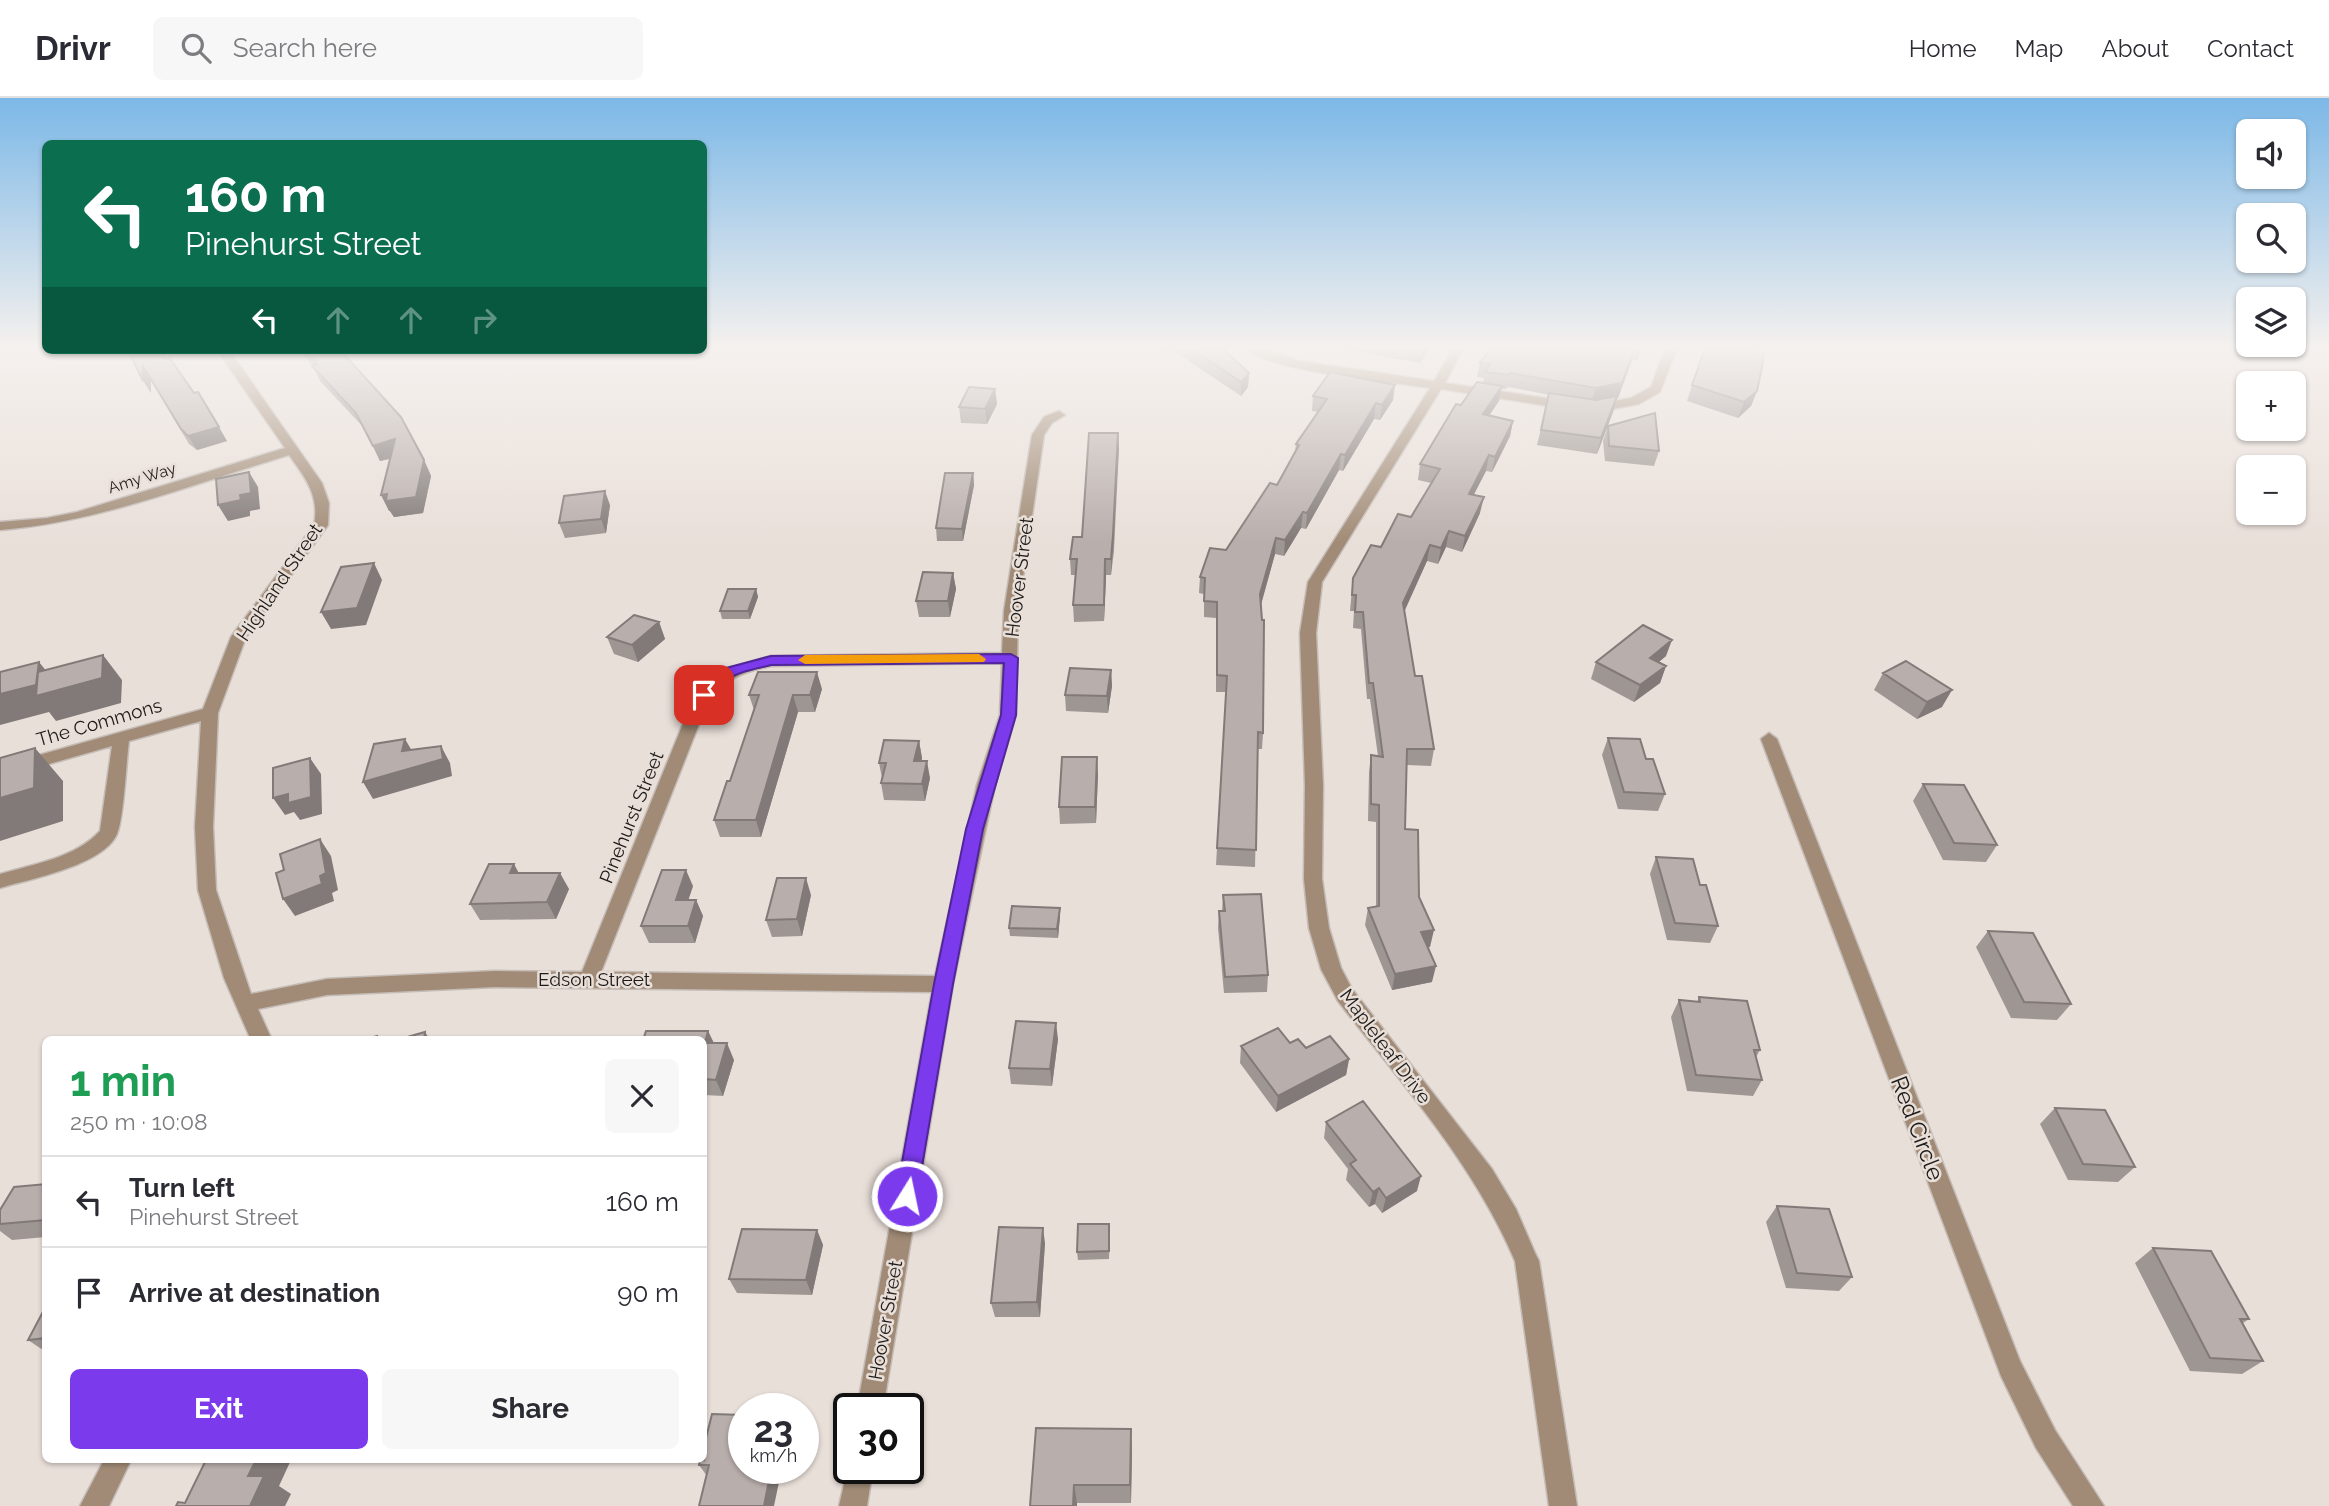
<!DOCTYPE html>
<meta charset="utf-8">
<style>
:root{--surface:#fff;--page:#f7f7f7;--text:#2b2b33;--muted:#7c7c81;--line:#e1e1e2;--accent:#7c3aed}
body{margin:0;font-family:Raleway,sans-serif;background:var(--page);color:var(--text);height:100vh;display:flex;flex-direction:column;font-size:26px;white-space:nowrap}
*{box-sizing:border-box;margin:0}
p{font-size:23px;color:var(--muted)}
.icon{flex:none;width:38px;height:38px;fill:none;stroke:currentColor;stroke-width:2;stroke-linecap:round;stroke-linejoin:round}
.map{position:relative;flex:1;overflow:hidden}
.details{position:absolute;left:42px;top:938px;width:665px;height:427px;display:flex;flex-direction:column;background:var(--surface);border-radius:10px;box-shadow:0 2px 5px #0004}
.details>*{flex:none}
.hud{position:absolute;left:42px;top:42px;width:665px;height:214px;border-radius:10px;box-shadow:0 2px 5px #0004;background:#0b6e4f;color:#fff;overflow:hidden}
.buttons{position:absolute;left:2236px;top:21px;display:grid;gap:14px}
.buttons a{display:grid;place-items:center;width:70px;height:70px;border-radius:10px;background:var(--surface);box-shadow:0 2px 5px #0004;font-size:35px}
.speed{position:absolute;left:728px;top:1295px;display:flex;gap:14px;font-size:35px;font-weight:700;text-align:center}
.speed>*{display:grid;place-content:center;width:91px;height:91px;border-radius:50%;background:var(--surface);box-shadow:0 2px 5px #0004;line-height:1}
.speed small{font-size:18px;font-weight:400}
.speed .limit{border:4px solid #111;border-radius:10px;background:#fff;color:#111}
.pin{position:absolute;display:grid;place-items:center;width:60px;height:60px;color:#fff;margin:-30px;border-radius:14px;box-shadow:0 4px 10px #0006}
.me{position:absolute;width:77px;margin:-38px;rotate:10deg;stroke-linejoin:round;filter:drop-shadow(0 0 5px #0008)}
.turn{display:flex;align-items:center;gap:24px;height:147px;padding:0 28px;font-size:32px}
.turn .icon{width:91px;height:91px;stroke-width:2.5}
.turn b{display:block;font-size:49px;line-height:60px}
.lanes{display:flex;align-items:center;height:66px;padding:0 28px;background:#0003;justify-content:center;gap:35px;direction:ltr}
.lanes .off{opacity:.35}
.round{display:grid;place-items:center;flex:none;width:74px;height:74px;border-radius:10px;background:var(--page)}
.summary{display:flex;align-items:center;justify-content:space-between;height:119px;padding:0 28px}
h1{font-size:42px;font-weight:700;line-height:52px;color:#1e9e55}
.primary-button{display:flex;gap:14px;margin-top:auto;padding:14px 28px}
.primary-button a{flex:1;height:80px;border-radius:10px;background:var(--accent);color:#fff;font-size:28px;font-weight:700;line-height:80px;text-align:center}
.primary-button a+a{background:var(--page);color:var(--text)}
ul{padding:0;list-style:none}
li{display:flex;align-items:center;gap:21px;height:91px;padding:0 28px;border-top:2px solid var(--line)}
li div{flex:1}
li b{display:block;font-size:26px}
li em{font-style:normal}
header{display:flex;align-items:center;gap:42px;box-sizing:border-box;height:98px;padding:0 35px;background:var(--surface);border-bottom:2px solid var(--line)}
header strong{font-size:33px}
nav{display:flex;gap:38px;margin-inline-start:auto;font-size:24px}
.search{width:490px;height:63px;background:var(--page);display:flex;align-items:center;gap:18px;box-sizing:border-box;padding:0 24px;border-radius:10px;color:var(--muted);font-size:26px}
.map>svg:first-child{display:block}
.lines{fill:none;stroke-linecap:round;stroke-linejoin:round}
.minor-casing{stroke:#c4bcb6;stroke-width:3}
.minor{fill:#a18b76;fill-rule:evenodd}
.wall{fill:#9e9693}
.shaded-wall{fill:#817a78}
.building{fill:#b8aeab;stroke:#817a78;stroke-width:2}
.route{fill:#7c3aed;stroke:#51269a;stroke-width:2}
.slow{fill:#f59e0b}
.labels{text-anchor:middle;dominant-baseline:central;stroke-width:5;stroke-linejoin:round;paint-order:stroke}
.far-street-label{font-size:16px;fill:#1e1b19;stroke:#e9dfd9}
.street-label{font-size:19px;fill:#1e1b19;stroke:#e9dfd9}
.near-street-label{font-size:23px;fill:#1e1b19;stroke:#e9dfd9}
</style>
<header>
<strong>Drivr</strong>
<div class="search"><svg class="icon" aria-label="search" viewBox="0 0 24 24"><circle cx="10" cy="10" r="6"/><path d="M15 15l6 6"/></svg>Search here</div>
<nav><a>Home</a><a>Map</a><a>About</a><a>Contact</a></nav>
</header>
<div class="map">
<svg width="2329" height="1408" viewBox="0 0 2329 1408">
<rect width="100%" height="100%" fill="#e9dfd9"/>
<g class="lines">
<!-- minor casing -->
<g class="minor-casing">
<path id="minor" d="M1241,248H1255L1300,263L1434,283L1455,248H1465L1445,285L1592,307L1631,300L1651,289L1666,248H1678L1660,294L1639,306L1592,315L1441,291L1322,484L1316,535L1323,687L1322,781L1329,830L1341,870L1352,891L1492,1071L1516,1111L1535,1155L1539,1163L1577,1408H1549L1515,1163C1474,1066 1402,986 1338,903L1321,871L1309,830L1304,781L1305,687L1300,535L1308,484L1430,290C1387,283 1271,275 1241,248Z
M217,252H229L322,385L329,405L328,427L246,539L218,615L213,729L216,792L251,896L327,881L495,873L582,874L691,606L707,584L724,572L771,558L1002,555L1004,513L1032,337L1044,319L1059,313L1065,317L1052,325L1044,337L1018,513L1016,617L995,687L953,886L883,1311H857L932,894L495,889L327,897L258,911L272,942H251L224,880L198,792L195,729L201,623L129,643C126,665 124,719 117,736C104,767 30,781 0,790V776C34,766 75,760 100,733L112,648L0,680V668L203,611L231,539L314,427C320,398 305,379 289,357C194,386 99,424 0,432V424L47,420L77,414L285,350ZM1002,565L1000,617L977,687L935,878L601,874L707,606C722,582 744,573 771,568Z
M1769,635L1777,641L2020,1263L2055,1332L2104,1408H2073L2036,1350L2001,1278L1761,641Z
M104,1362H131L109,1408H80Z
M849,1365V1370H873L867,1408H839Z"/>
</g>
<!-- minor -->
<use href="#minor" class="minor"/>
</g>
<!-- wall -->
<path class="wall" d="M1154,248H1220L1249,275L1248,289L1241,298L1171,251L1161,254Z
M1324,248H1431L1420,265Z
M1642,248L1638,263L1632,262L1618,300H1617L1613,314L1597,356L1537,347L1549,297L1508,289L1506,291H1501L1499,303L1489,317L1513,323L1510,338L1492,374L1486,373L1473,397L1480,415L1462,454L1446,449L1438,466L1427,463L1404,513L1415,578L1434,651L1431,668L1407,667L1405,731L1419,799L1430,849H1428L1432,884L1392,892L1365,827L1368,810L1376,809V724L1368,723L1369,674L1371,657L1378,658L1370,601H1367L1361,531L1353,530L1354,513H1350L1353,480L1381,449L1411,419L1431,385L1418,382L1420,366L1461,307L1483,285L1484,280L1477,279L1480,265Z
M162,252L166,260L227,343L197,352L189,346L151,282V295L142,281Z
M298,252H340L424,362L431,378L423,415L394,419L390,413H389L390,361L380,363L364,330L320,283L313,268Z
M1752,254L1757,293L1751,308L1738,320L1687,303L1692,287Z
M995,291L997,306L987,326L961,325L959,309Z
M1313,298L1393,302L1380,322L1374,321L1343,373L1339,372L1306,431L1301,430L1284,458L1275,456L1261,507L1263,635L1262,651H1258L1255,769L1216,767L1226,594H1216V520L1204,519V496L1199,495L1200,479L1226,452L1277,387L1295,353L1296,346L1318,314L1312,313Z
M1608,328L1659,353L1654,368L1605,363L1603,343Z
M1119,350L1114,453L1111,477H1106L1104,523L1074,524L1073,507L1075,477H1071L1070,461L1082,439Z
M973,375L974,387L963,443H937L936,430Z
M610,407L606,435L565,440L559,425Z
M953,475L956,491L950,519H919L916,503Z
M756,491L758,499L750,521H722L720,513Z
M659,524L665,541L638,564L614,556L607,539Z
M1666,558L1659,564L1666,568L1660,585L1634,604L1591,581L1596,564Z
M1111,572L1112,588L1108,615L1066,613L1065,597Z
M1883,575L1942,609L1917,621L1874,592Z
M822,591L815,614H798L761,739H720L714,722L730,683L754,612L749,597Z
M1608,640L1646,661L1665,696L1658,713L1618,711L1602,657Z
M919,643L922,660V663L930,680L925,703L884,702L881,685L882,680L879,665Z
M1098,676L1096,725L1060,726L1059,709Z
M1923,686L1997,747L1986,764L1943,762L1913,703Z
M1656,759L1700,787L1718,828L1710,845L1667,842L1650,776Z
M519,775L569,791L556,821L480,822L470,806Z
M693,788L688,802H696L703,818L695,845H649L641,828Z
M811,797L802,838L772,839L766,822Z
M1223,797L1268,877L1267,894L1224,895L1218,830L1219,813H1222Z
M1060,818L1058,840L1010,838L1009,830Z
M1988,833L2071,906L2057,922L2011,920L1976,849Z
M1699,899L1760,952L1756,959L1762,982L1753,998L1687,993L1671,919L1679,902L1697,904Z
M708,933L714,945L734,962L723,998L704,997V942Z
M1058,941L1052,988L1011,986L1009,970Z
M1290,945L1306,950L1349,961L1346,977L1276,1014L1240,965L1241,948Z
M2055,1010L2135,1069L2118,1084L2068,1082L2040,1026Z
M1326,1024L1417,1093L1382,1115L1375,1106L1369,1109L1346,1082L1348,1071L1324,1040Z
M46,1086V1139L12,1142L0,1133V1112Z
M1777,1108L1852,1179L1839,1193L1786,1190L1766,1124Z
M817,1132L823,1147L812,1197L737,1195L729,1181Z
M1110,1133L1109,1161L1078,1162L1077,1154Z
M1045,1145L1040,1219H995L991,1205Z
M2153,1150L2249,1221L2243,1225L2263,1263L2242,1276L2190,1273L2135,1165Z
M46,1208V1254L28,1242Z
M1132,1350L1131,1405H1077V1408H1030Z
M699,1367L744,1370H770V1372L779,1384L707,1378Z"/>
<!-- shaded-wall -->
<path class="shaded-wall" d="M1161,248H1171V251L1161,254Z
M1425,248H1431L1420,265L1421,253Z
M1636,248L1632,262L1618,300H1617L1613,314L1597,356L1601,340L1592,304L1596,290Z
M116,252H128L117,255Z
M143,268L151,282V295L142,281Z
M1249,275L1248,289L1241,298V284Z
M1395,287L1393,302L1380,322L1382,307Z
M1502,288L1499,303L1480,331L1483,316Z
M995,291L997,306L987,326L985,311Z
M1757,293L1751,308L1738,320L1744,304Z
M1376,305L1374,321L1343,373L1345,357Z
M1513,323L1510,338L1492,374L1495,359Z
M219,329L227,343L197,352L188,338Z
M1118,335L1119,350L1111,477V461Z
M395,341L403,357L380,363L373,348Z
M1341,356L1339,372L1306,431L1307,415Z
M1489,357L1486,373L1466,412L1469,396Z
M424,362L431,378L423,415L394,419L390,413H389L381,397Z
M249,374L258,389L260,411L250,413V418L228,423L218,407L240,397Z
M973,375L974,387L963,443L962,431Z
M605,393L610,407L606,435L601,421Z
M1484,399L1480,415L1462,454L1465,438Z
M1303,414L1301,430L1284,458L1285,442Z
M1449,433L1446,449L1438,466L1441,450Z
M1276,440L1275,456L1259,513L1260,496Z
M1430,447L1427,463L1401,521L1403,505Z
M1105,461L1106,477L1104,523V507Z
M374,465L382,482L366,527L331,531L321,514Z
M953,475L956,491L950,519L948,503Z
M756,491L758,499L750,521L748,513Z
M659,524L665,541L638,564L632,547Z
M1672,542L1666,558L1644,576L1650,560Z
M103,557L122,582L121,605L56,623L49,614L0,627V596L39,564L59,589Z
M1666,568L1660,585L1634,604L1640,587Z
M1111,572L1112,588L1108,615L1107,598Z
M817,574L822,591L815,614L810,597Z
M1952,592L1942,609L1917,621L1927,604Z
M793,597L798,614L761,739L756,722Z
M405,641L415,658L402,653Z
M919,643L922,660L918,680L914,663Z
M441,648L450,665L452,678L373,701L363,684Z
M35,650L63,683V723L0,743V700Z
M1097,659L1098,676L1096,725L1095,709Z
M310,660L321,676L322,716L300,722L294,714L285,717L273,700Z
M927,663L930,680L925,703L922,686Z
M320,741L331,758L338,792L332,795L334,803L295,818L283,801L320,778Z
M514,766L523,783L510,775Z
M686,772L693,788L683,818L676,802Z
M560,775L569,791L556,821L547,804Z
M806,780L811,797L802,838L797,821Z
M696,802L703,818L695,845L688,828Z
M1060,810V818L1058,840L1057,831Z
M1434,832L1430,849L1417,851L1421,834Z
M1436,868L1432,884L1392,892L1395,876Z
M1056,925L1058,941L1052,988L1050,971Z
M708,933L716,950L705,945Z
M425,934L430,942H424Z
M727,945L734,962L723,998L716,982Z
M1349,961L1346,977L1276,1014L1278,998Z
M1421,1078L1417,1093L1382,1115L1386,1100Z
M1379,1090L1375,1106L1369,1109L1373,1094Z
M1043,1130L1045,1145L1040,1219L1037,1204Z
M817,1132L823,1147L812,1197L806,1182Z
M1131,1331L1132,1350L1131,1405L1130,1387Z
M256,1362H291L279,1388L291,1396L285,1408H250L248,1378Z
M771,1372L779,1384L774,1408H764Z
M1074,1387L1077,1405V1408H1073Z"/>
<!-- building -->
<path class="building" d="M1187,248H1220L1249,275L1241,284Z
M1393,248H1425L1421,253Z
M1492,248H1642V249L1636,248L1622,285L1596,290L1510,275L1509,277L1485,274L1490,266L1480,265Z
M1706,248H1753L1752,254L1764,256L1761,274L1757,293L1744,304L1692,287Z
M128,252H161L165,261L169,259L194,295L198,294L219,329L188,338L181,331L143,268L142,281Z
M305,252H340L401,319L424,362L416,399L386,403L387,396L381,397L395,341L373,348L356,315L312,268L317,266Z
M1330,274L1395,287L1382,307L1376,305L1345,357L1341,356L1307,415L1303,414L1285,442L1276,440L1260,496L1262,522H1264L1263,635L1258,634L1256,752L1217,750L1227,578L1217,577V504L1204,503L1205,480L1200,479L1210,450L1226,452L1270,385L1277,387L1299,347L1296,346L1327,301L1313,298Z
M1477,284L1502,288L1483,316L1513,323L1495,359L1489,357L1469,396L1484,399L1465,438L1449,433L1441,450L1430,447L1403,505L1415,578H1422L1434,651H1407L1405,731L1418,732L1419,799L1434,832L1421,834L1436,868L1395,876L1368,810L1379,808V707L1371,706V657L1383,659L1373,585H1369L1363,514H1355L1356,497H1352L1353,480L1371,447L1381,449L1398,416L1411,419L1440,371L1420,366L1456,306L1461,307Z
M969,289L995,291L985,311L959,309Z
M1549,295L1596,302L1617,298L1601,340L1541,332Z
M1655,315L1659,353L1609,348L1608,328Z
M1089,335H1118L1113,437L1111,461H1105L1104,507H1073L1077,461H1070L1073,439H1082Z
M249,374L251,395L240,397L241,402L218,407L216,381Z
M945,375H973L962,431L936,430Z
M605,393L601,421L559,425L564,398Z
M374,465L357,510L321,514L341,469Z
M923,474L953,475L948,503H916Z
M728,491H756L748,513H720Z
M634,517L659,524L632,547L607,539Z
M1643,527L1672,542L1650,560L1666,568L1640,587L1596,564Z
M103,557L102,580L36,598L38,574Z
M1906,563L1952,592L1927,604L1883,575Z
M39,564L36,587L0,596V574Z
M1070,570L1111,572L1107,598L1065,597Z
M758,574H817L810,597H793L756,722H714L727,683H730L759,597H749Z
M1608,640L1640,641L1646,661H1653L1665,696L1624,694Z
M405,641L402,653L441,648L443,661L363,684L374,646Z
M884,642L919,643L914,663H927L922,686L881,685L886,665H879Z
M35,650L34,690L0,700V660Z
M1062,659H1097L1095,709H1059Z
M310,660L311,699L288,705V696L273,700V670Z
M1923,686L1964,687L1997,747L1954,745Z
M320,741L326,775L320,778L322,786L283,801L276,775L284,772L280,756Z
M1656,759L1693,761L1700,787H1706L1718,828L1675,825Z
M489,766H514L510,775H560L547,804L470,806Z
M662,772H686L676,802H696L688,828H641Z
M777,780H806L797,821L766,822Z
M1261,796L1268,877L1225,879L1219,813H1225L1223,797Z
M1012,808L1060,810L1057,831L1009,830Z
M1988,833L2033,835L2071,906L2024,904Z
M1699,899L1747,903L1760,952H1754L1762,982L1696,977L1679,902L1700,904Z
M1016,923L1056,925L1050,971L1009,970Z
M1278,930L1290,945L1298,941L1306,950L1330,938L1349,961L1278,998L1241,948Z
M646,933H708L705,945H727L716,982L704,981V942H643Z
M425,934L424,942H397Z
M377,938V942H363Z
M1363,1003L1421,1078L1386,1100L1379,1090L1373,1094L1350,1066L1356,1062L1326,1024Z
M2055,1010L2105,1012L2135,1069L2083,1066Z
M46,1086V1122L0,1126V1112L14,1089Z
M1777,1108L1829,1111L1852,1179L1797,1175Z
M1078,1126H1109V1153L1077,1154Z
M999,1129L1043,1130L1037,1204L991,1205Z
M742,1131L817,1132L806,1182L729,1181Z
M2153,1150L2211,1153L2249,1221H2240L2263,1263L2210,1260Z
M46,1208V1240L28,1242Z
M712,1316L744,1317V1370H759V1372H771L764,1408H699L709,1367H699L700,1362H704V1348Z
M1036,1330L1131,1331L1130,1387H1074L1073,1408H1030Z
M206,1362H256L248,1378H264L250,1408H176L178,1404L185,1405Z"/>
<!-- sky -->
<linearGradient id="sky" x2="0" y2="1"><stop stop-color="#7cb8e7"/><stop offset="0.56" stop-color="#f5f1ee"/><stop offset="1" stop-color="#f5f1ee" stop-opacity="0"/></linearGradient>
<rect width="2329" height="445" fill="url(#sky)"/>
<!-- route -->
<path class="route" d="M1011,556L1018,560L1016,617L983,731L953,886L917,1098L914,1105L907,1108L899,1105L896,1098L934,886L966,731L1001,617L1004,565L771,567C756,571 738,573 726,583C718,589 714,599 704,602L697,597L714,577L726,570L771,558Z"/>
<!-- slow -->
<path class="slow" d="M979,556L986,561L984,564L805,566L798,562L805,557Z"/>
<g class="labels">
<!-- far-street labels -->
<g class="far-street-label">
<text transform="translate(142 380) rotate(-17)">Amy Way</text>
</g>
<!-- street labels -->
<g class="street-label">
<text transform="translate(1019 479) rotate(-83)">Hoover Street</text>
<text transform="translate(279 484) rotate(-56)">Highland Street</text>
<text transform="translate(99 624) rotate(-16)">The Commons</text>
<text transform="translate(631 719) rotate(-68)">Pinehurst Street</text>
<text x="594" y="881">Edson Street</text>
<text transform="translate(1386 948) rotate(53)">Mapleleaf Drive</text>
<text transform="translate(885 1222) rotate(-80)">Hoover Street</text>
</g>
<!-- near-street labels -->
<g class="near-street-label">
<text transform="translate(1918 1030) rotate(69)">Red Circle</text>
</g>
</g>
</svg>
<div class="buttons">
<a><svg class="icon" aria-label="sound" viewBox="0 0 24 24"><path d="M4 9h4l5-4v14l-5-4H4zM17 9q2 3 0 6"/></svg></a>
<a><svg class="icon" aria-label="search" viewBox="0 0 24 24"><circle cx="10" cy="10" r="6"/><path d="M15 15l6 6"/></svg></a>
<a><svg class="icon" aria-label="layers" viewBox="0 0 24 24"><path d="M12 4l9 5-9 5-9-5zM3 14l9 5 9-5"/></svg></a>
<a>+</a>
<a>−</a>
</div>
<div class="speed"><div>23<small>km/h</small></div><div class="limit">30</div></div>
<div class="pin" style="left:704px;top:597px;background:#d93025"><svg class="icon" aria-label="arrive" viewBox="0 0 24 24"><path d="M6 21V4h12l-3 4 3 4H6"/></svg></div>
<svg class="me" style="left:907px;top:1098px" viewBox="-20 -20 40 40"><circle r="17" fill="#7c3aed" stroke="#fff" stroke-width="3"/><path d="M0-11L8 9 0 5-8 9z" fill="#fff"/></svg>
<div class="hud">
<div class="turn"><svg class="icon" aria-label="left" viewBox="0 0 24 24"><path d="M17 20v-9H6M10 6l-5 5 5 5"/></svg><div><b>160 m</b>Pinehurst Street</div></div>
<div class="lanes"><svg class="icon" aria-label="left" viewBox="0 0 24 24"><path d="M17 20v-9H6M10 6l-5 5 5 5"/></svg><svg class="icon off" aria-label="ahead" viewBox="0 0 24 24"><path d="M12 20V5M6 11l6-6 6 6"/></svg><svg class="icon off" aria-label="ahead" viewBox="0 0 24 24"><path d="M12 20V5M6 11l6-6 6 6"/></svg><svg class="icon off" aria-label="right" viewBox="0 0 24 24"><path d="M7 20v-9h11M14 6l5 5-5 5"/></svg></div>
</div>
<section class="details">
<div class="summary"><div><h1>1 min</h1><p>250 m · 10:08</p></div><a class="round"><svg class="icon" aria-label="close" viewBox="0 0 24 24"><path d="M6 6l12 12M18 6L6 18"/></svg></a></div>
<ul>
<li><svg class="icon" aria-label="left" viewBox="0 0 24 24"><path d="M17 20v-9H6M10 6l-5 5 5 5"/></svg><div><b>Turn left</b><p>Pinehurst Street</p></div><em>160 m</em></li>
<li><svg class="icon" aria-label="arrive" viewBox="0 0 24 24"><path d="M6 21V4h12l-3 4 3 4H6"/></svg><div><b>Arrive at destination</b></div><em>90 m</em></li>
</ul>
<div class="primary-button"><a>Exit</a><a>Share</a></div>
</section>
</div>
